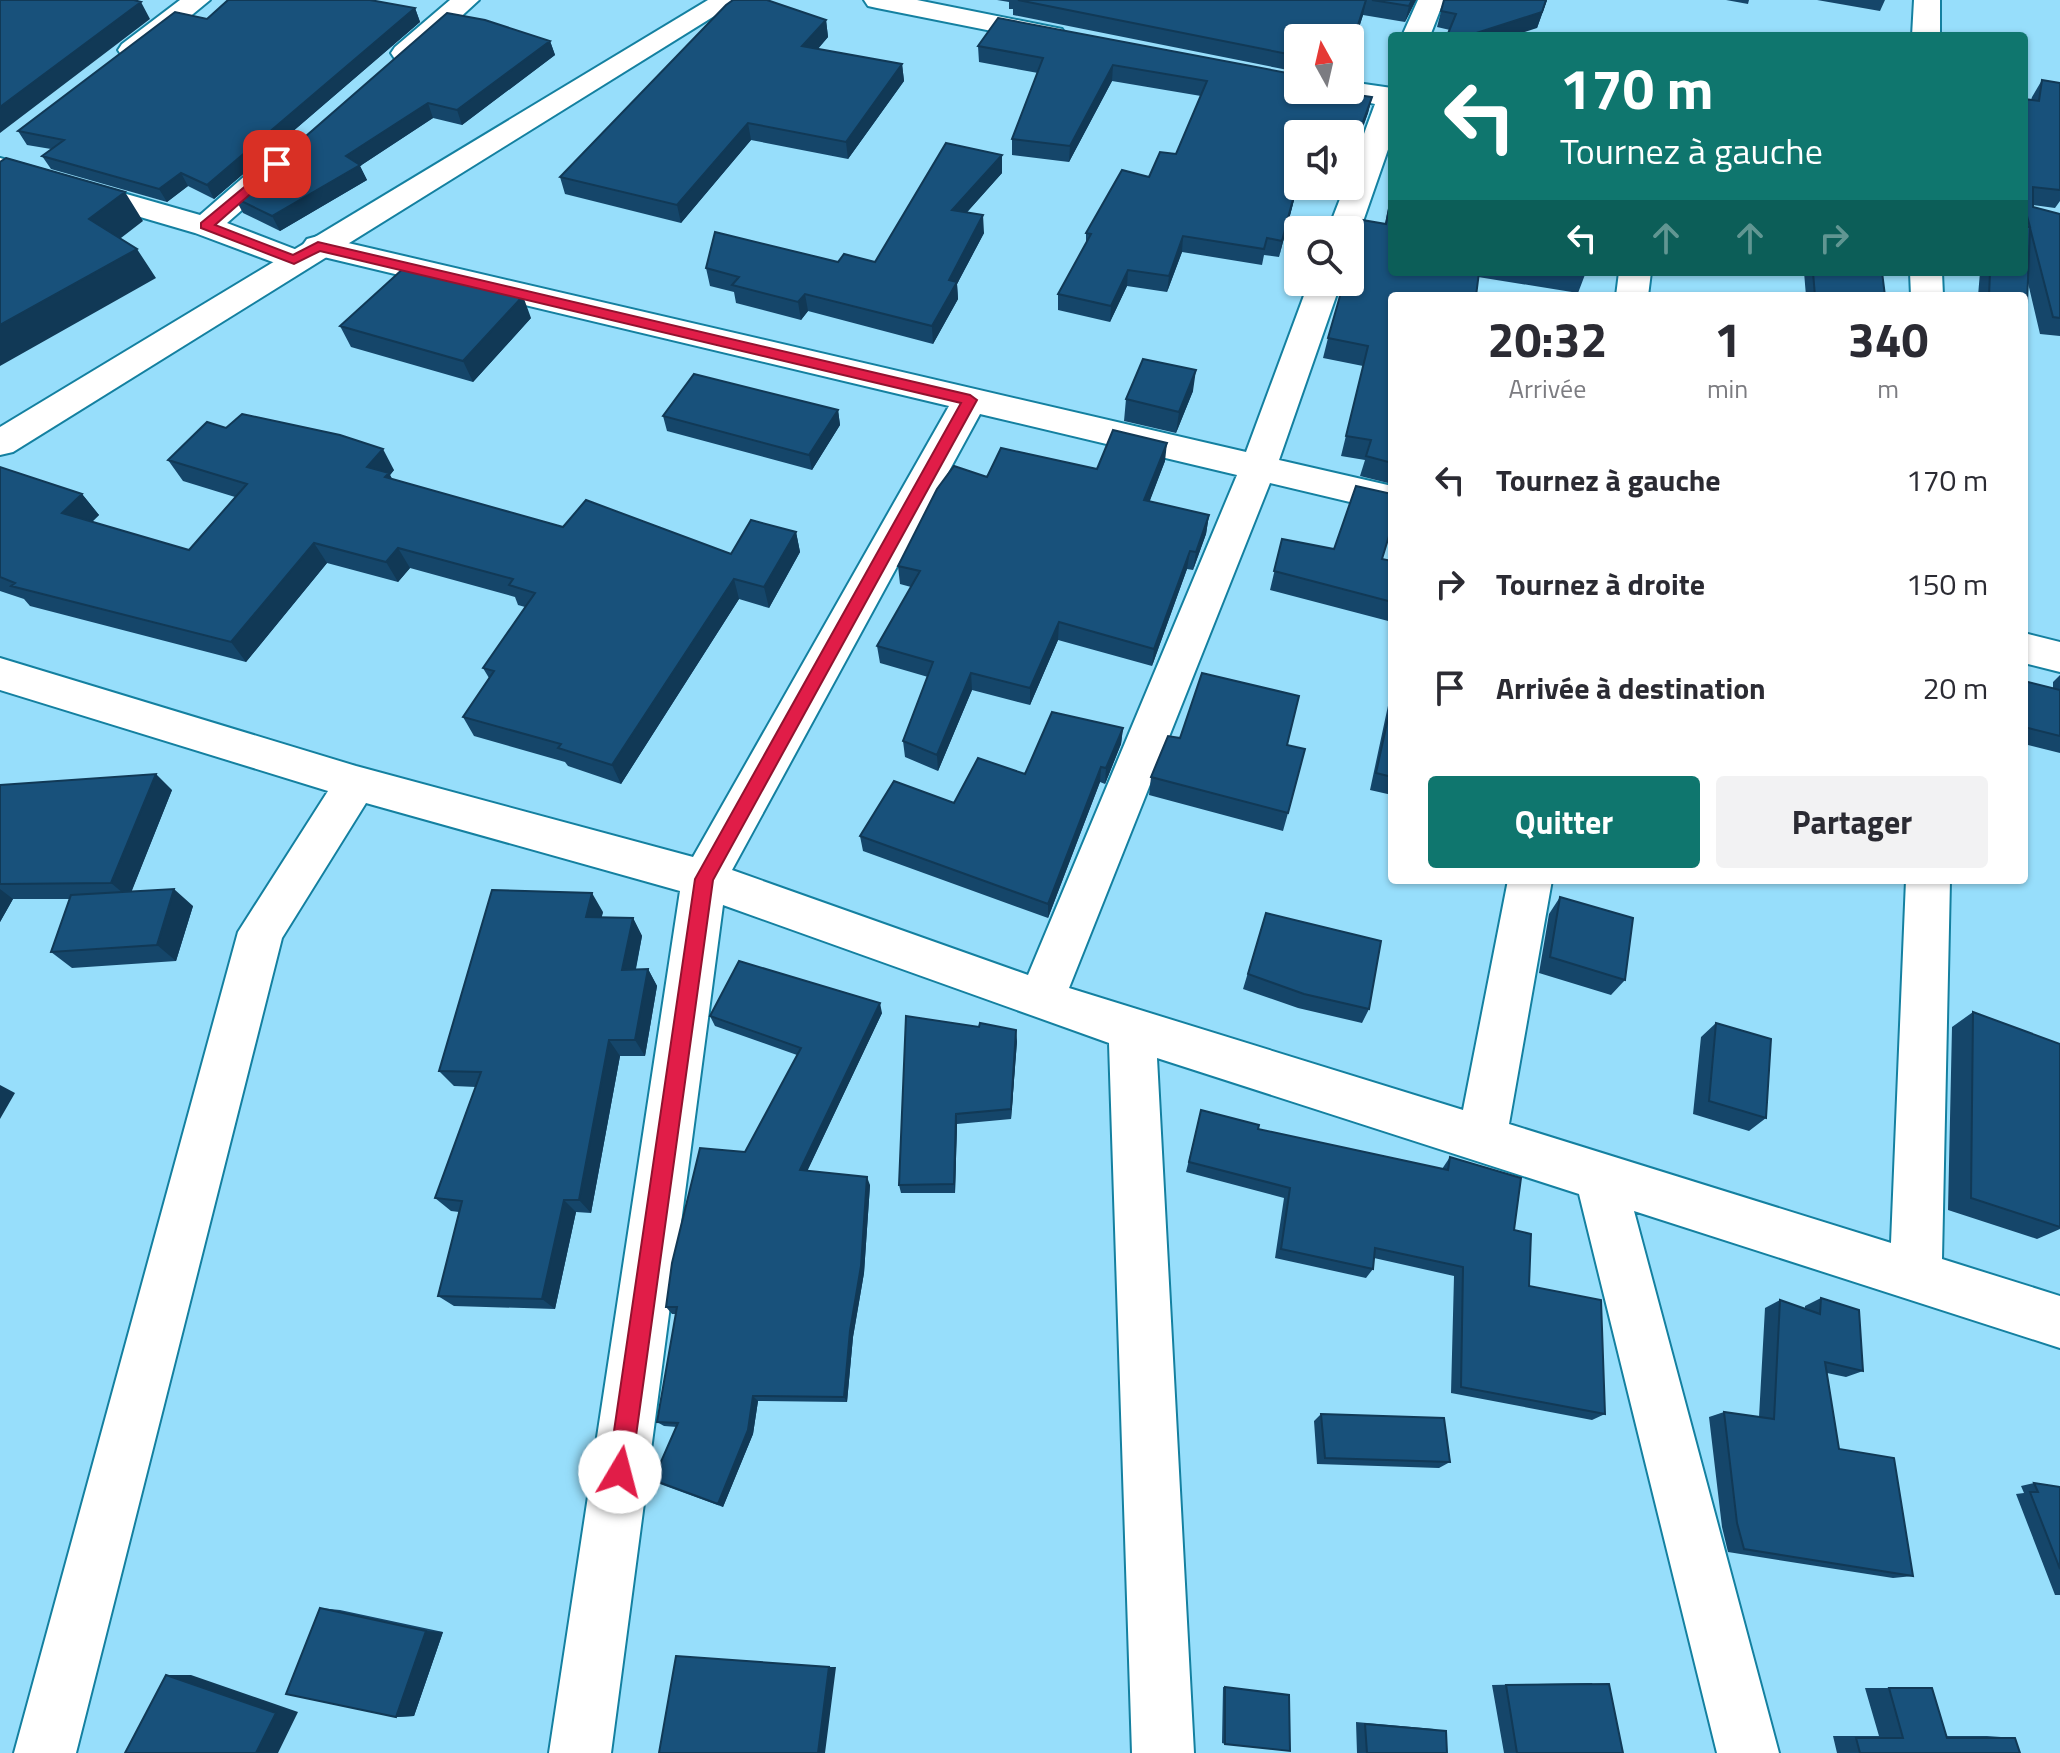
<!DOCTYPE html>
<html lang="fr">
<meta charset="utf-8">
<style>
:root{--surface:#fff;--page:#f2f2f3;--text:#2b2b33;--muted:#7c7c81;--accent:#0f766e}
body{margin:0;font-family:"Titillium Web",sans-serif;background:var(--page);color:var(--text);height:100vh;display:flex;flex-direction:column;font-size:30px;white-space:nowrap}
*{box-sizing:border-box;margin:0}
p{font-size:26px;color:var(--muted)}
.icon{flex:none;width:44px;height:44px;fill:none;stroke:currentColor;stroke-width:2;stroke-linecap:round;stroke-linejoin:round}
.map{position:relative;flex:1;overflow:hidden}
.panel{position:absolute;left:1388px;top:292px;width:640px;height:592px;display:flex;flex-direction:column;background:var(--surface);border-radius:8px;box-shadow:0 2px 6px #0004}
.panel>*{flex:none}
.banner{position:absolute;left:1388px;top:32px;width:640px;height:244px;border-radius:8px;box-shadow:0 2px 6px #0004;background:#0f766e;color:#fff;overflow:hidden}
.needle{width:52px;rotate:352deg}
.buttons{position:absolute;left:1284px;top:24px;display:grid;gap:16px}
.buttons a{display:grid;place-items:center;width:80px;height:80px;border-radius:8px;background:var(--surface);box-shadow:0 2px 6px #0004;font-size:40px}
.pin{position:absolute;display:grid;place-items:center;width:68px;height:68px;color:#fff;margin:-34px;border-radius:16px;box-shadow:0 4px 12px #0006}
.me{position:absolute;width:88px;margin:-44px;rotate:8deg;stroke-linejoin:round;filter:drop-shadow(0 0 6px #0008)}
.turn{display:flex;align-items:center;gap:28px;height:168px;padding:0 40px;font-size:36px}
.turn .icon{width:104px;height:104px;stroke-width:2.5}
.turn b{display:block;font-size:56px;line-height:68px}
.lanes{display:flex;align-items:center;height:76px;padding:0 40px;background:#0003;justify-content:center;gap:40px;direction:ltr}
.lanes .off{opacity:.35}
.eta{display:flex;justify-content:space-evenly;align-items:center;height:136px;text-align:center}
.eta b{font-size:48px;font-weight:700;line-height:56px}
.button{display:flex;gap:16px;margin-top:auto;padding:16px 40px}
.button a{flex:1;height:92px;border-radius:8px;background:var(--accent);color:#fff;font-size:32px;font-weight:700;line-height:92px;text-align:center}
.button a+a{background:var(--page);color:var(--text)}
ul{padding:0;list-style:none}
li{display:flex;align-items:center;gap:24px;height:104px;padding:0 40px}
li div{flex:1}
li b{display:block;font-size:30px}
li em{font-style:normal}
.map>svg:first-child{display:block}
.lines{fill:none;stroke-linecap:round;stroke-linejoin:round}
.minor-casing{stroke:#1480a0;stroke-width:4}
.tertiary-casing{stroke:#1480a0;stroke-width:4}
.minor{fill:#fff;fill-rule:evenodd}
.tertiary{fill:#fff;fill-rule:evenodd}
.wall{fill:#15466a}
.shaded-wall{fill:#113956}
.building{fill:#18517b;stroke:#113956;stroke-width:2}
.route{fill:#e11d48;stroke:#92132f;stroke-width:2}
</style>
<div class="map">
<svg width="2060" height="1753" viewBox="0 0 2060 1753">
<rect width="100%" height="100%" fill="#97defb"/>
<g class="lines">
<!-- minor casing -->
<g class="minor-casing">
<path id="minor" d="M180,0H210L142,56H122L118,50L122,44Z
M450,0H479L415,59H395L391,53L395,47Z
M864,0H917L1062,29L1066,35L1062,41L1052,43L877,8L868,6Z
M1418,0H1444L1430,36H1402Z
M1914,0H1940V36H1912Z
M1350,82L1392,88V138L1360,230L1350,238V230H1328L1345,186H1350V172L1375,104L1338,96L1334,90H1350Z
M280,152L291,155L295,161L291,167L227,223L305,253L310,260L305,267L294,270L195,233L0,176V158L200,215L269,155Z
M318,236L1246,452L1309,282H1341L1279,460L1392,486V512L1270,483L1069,988L1463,1110L1508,880H1552L1509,1124L1891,1243L1906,880H1950L1942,1259L2060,1296V1348L1634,1211L1779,1753H1717L1579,1194L1157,1058L1194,1753H1132L1109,1043L723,905L611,1753H549L680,891L366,803L282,938L76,1753H14L238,932L328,791L0,690V658L356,766L693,857L949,406L307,253L302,246L307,239ZM980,414L1237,475L1028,975L732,870Z
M1619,272H1651L1648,296H1616Z
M1910,272H1942L1943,296H1911Z
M2024,633L2060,642V672L2024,663Z"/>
</g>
<!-- tertiary casing -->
<g class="tertiary-casing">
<path id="tertiary" d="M708,0H740L13,452L0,455V427Z"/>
</g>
<!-- minor -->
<use href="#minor" class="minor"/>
<!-- tertiary -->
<use href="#tertiary" class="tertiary"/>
</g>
<!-- wall -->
<path class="wall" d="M997,0H1416L1405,22L1363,15L1350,56V38H1298V72L1013,15V9H1009V2Z
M1444,0H1547L1537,28L1450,30L1437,27Z
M1726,0H1749L1748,4Z
M1817,0H1885L1880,11Z
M415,8L420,22L214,199L188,186L167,202L51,169L42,156L51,149L27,145L18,131L207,19Z
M826,20L828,37L818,49L902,64L904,81L848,159L751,140L681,223L565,194L560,177Z
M550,41L555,55L462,125L433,118L360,166L367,180L280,231L243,213L235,198Z
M978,46L1298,90H1338V92L1372,97L1368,113L1355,149H1350V134H1298V185L1279,257L1264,255L1262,265L1182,252L1167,292L1127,286L1110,322L1058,310V294L1086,244V233L1176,154L1201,96L1112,81L1069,162L1012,155V139L1038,73L979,62Z
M2042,80L2060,83V201L2055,208L2033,205V207L2060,214V336L2040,334L2028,283L2024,296H1978L1980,272H2024V99L2031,100L2032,97Z
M1002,155V173L967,212L984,233L957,284L958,299L933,344L808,311L801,320L736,303L734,292L710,286L706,268L838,262H875Z
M1392,189V272H1586L1578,293L1478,277L1392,296V484L1360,476L1365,460L1341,456L1363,366L1323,358L1328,338L1385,224Z
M1804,272H1882L1885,296H1806Z
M531,318L473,382L351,347L340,326Z
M1193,391L1176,433L1124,421L1126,399Z
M838,410L840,425L812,470L667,431L663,416Z
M226,428L394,470L390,475L392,479L563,527L731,554L796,532L800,552L769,608L739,599L621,784L568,766L565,762L474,736L463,717L489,678L483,668L525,607L518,605L515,597L410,568L398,582L327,563L246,662L30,606L24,599L0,591V467L82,494L99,515L92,522L189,550L235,497L183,481L168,460Z
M1165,461L1149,502L1209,515L1206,534L1193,570L1187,569L1152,666L1058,640L1030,705L972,690L938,771L905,757L903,741L928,677L880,663L877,646L911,587L900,584L898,566L987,477L1097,469Z
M1282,539L1392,561V622L1270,590Z
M2060,675V753L2024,744V681L2053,688V682Z
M1392,687V795L1370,790Z
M1123,728L1121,744L1105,784L1100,782L1048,918L863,851L860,836L954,803L1025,774Z
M1180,738L1287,745L1288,813L1283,831L1149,795L1151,777Z
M0,785L172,790L131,892L193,906L176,961L72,968L51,952L70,899H13L0,922Z
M1560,897L1625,980L1611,995L1539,973L1549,914Z
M603,912L601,918H633L642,936L636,969H648L657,986L645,1056H620L591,1213L576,1212L555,1309L454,1306L438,1296L459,1212L451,1211L435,1198L476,1087L454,1086L439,1071Z
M1266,913L1369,1009L1362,1023L1298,1008L1243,989Z
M1973,1012L2060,1227V1229L2037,1239L1948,1210L1952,1027Z
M882,1013L807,1171L870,1185L864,1273L853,1337L847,1402L758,1401L753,1434L723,1507L660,1484L653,1480L677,1427L664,1426L657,1422L676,1314H672L666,1307L797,1055L715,1026L710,1016Z
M1716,1023L1766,1118L1749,1131L1693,1114L1701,1037Z
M1017,1041L1011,1119L957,1124L955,1193H901L899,1185Z
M1201,1110L1258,1129L1442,1169L1450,1157L1514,1230L1529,1286L1605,1414L1592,1420L1451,1393L1454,1276L1374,1258L1373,1269L1366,1278L1275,1258L1284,1198L1186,1172Z
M1821,1298L1863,1371L1846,1377L1827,1373L1839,1449L1913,1576L1893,1578L1728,1552L1722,1527L1709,1417L1724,1412L1759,1417L1765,1308L1780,1300L1805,1309V1306Z
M1321,1414L1450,1462L1439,1468L1317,1464L1314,1421Z
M2034,1483L2060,1487V1595H2055L2016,1494L2024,1493L2021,1486Z
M320,1608L340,1610L443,1632L414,1716L396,1717Z
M1592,1683L1623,1753H1504L1492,1685Z
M1223,1687L1289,1695L1225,1744L1222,1743Z
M1865,1688H1908L1947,1736H1987L2015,1738L2020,1753H1837L1833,1736H1879Z
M1356,1722L1434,1729L1447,1753H1357Z"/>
<!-- shaded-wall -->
<path class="shaded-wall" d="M1366,0L1363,15L1350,56V50Z
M1412,0H1416L1405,22L1409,6Z
M1547,0L1537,28L1512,36H1467Z
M141,2L150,19L0,133V107Z
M415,8L420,22L214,199L207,185Z
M826,20L828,37L805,63L802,46Z
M550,41L555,55L462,125L457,110Z
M902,64L904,81L848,159L846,142Z
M1113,65L1112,81L1069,162L1070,146Z
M1372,97L1368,113L1355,149L1359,133Z
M428,103L433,118L360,166L367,180L280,231L272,216L346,156Z
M748,123L751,140L681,223L677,205Z
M1002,155V173L953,228L952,210Z
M181,173L188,186L167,202L159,189Z
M1298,180V185L1279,257L1282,241Z
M125,192L143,221L108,248L89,219Z
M983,215L984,233L957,284L958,299L933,344L932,326L949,280Z
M1183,236L1182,252L1167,292L1169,276Z
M137,249L156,278L0,366V325Z
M1128,270L1127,286L1110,322L1111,306Z
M805,294L808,311L801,320L798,302Z
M523,296L531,318L473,382L463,361Z
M1196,370L1193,391L1176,433L1179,412Z
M838,410L840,425L812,470L809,455Z
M1167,443L1165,461L1143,519L1144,500Z
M383,449L394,470L390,475L400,494L367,467Z
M82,494L99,515L79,534L62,513Z
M1209,515L1206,534L1193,570L1196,552Z
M796,532L800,552L769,608L764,587Z
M314,543L327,563L246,662L231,642Z
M398,548L410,568L398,582L386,562Z
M1190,551L1187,569L1152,666L1154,649Z
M734,579L739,599L621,784L612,765Z
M1059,622L1058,640L1030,705V688Z
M971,673L972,690L938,771L937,755Z
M1123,728L1121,744L1105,784L1106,768Z
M1101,767L1100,782L1048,918V904Z
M156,774L172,790L129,898L111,883Z
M0,889L13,899L0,922Z
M174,889L193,906L176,961L157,945Z
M592,893L603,912L597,936L586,917Z
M633,918L642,936L632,987L622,970Z
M648,969L657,986L645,1056L635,1040Z
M880,1003L882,1013L804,1178L800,1170Z
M1016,1030L1017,1041L1011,1119V1109Z
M609,1040L620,1056L591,1213L579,1200Z
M0,1085L15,1093L0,1119Z
M956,1114L957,1124L955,1193L954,1184Z
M867,1177L870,1185L864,1273L853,1337L847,1402L844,1397L850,1331Z
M564,1200L576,1212L555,1309L542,1299Z
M753,1396L758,1401L753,1434L723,1507L718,1504Z
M426,1631L443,1632L414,1716L396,1717Z
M829,1667H836L825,1753H818Z
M166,1675H191L298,1712L278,1753H256Z"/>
<!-- building -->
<path class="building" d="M0,0H134L141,2L0,107Z
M228,0H370L415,8L207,185L181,173L159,189L42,156L64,140L18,131L175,12L207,19Z
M733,0H767L826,20L802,46L902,64L846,142L748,123L677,205L560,177L726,5Z
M1018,0H1366L1350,50V38H1298V56Z
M1372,0H1412L1409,6Z
M1444,0H1546L1542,12L1467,36H1447L1456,14L1441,11Z
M447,13L485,20L550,41L457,110L428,103L346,156L360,165L272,216L235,198Z
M998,18L1298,75V90H1337V92L1372,97L1359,133L1312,127L1310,134H1298V180L1282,241L1267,238L1264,249L1183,236L1169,276L1128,270L1111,306L1058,294L1091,234L1086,233L1122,170L1149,177L1160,152L1176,154L1207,81L1113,65L1070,146L1012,139L1043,58L978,46Z
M2042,80L2060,83V190L2033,187V207L2060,214V318L2053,317L2030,228L2024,381V296H1989L1990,272H2024V227H2030L2024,205V99L2039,101Z
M946,143L1002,155L952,210L983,215L949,280L957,282L932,326L805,294L798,302L732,285L739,277L706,268L715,232L838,262L844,254L875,262Z
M6,158L125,192L89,219L137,249L0,325V162Z
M1392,193V272H1479L1476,296H1392V463L1366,456L1371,440L1346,436L1368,346L1328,338L1344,282H1350V261L1362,220L1386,224Z
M406,266L473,280L523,296L463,361L340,326Z
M1813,272H1882L1885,296H1815Z
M1143,359L1196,370L1179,412L1126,399Z
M694,374L838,410L809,455L663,416Z
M242,414L340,435L383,449L367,467L389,473L385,477L563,527L586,500L731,554L751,520L796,532L764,587L734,579L612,765L558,748L561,744L463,717L494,671L483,668L535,593L509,585L513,579L398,548L386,562L314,543L231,642L11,586L15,583L0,577V467L82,494L62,513L189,550L247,484L168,460L207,422L226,428Z
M1113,430L1167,443L1144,500L1209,515L1196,552L1190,551L1154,649L1059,622L1030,688L971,673L937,755L903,741L933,662L877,646L920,571L898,566L937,489L954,466L987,477L1001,448L1097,469Z
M1356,486L1392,494V526L1382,559L1392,561V602L1274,571L1282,539L1334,549Z
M1202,673L1299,696L1287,745L1305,749L1288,813L1151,777L1168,736L1180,738Z
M2024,681L2060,690V736L2024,727Z
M1392,700V777L1376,773Z
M1052,712L1123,728L1106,768L1101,767L1048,904L860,836L894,781L954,803L978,758L1025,774Z
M156,774L111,883L0,884V785Z
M174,889L157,945L51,952L71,895Z
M492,890L592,893L586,917L633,918L622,970L648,969L635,1040H609L579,1200H564L542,1299L438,1296L462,1201L435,1198L481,1072L439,1071Z
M1560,897L1633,918L1625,980L1550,957Z
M1266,913L1381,941L1369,1009L1304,994L1248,974Z
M739,961L880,1003L800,1170L867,1177L861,1266L850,1331L844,1397L753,1396L748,1430L718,1504L653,1480L678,1423L657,1422L677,1307H666L672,1263L700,1148L745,1152L801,1048L710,1016Z
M1973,1012L2060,1044V1227L1971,1198Z
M906,1016L979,1027L980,1023L1016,1030L1011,1109L956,1114L954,1184L899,1185Z
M1716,1023L1771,1039L1766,1118L1709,1101Z
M1201,1110L1259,1125L1258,1129L1448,1170L1450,1157L1521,1178L1514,1230L1531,1234L1529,1286L1601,1300L1605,1414L1461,1387L1463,1267L1375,1248L1373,1269L1281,1249L1290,1188L1189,1162Z
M1821,1298L1859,1310L1863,1371L1825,1362L1839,1449L1894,1458L1913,1576L1744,1549L1737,1523L1724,1412L1774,1419L1780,1300L1820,1314Z
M1321,1414L1444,1418L1450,1462L1325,1458Z
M2034,1483L2060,1487V1569L2030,1492H2038Z
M320,1608L426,1631L396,1717L286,1694Z
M676,1656L829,1667L818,1753H659Z
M166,1675L276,1713L256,1753H125Z
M1609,1684L1623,1753H1517L1506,1685Z
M1225,1687L1289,1695L1290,1751L1225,1744Z
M1889,1688H1932L1947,1738H2015L2020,1753H1860L1856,1738H1903Z
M1365,1724L1446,1731L1447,1753H1367Z"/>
<!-- route -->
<path class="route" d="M277,160L283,164L281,167L215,225L293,255L318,242L970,395L977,400L713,880L631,1472L628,1480L620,1484L611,1480L608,1472L695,879L961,403L320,251L294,264L201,228V223Z"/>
</svg>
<div class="buttons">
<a><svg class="needle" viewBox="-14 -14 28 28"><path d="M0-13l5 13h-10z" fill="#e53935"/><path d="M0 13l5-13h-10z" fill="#7c7c81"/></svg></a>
<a><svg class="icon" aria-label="sound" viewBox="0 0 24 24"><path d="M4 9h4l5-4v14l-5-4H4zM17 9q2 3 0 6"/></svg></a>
<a><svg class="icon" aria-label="search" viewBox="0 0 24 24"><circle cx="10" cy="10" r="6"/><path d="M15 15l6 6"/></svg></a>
</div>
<div class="pin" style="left:277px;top:164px;background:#d93025"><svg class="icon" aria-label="arrive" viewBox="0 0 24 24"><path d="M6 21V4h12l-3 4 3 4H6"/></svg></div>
<svg class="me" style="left:620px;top:1472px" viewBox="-20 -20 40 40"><circle r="19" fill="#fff"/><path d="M0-13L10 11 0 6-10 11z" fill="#e11d48"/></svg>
<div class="banner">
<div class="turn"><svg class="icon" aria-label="left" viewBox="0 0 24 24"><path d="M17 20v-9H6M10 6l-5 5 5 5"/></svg><div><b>170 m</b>Tournez à gauche</div></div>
<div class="lanes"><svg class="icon" aria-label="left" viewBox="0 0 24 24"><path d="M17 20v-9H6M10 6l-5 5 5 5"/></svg><svg class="icon off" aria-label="ahead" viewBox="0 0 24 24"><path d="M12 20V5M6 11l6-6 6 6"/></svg><svg class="icon off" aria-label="ahead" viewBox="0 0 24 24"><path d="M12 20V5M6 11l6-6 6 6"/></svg><svg class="icon off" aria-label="right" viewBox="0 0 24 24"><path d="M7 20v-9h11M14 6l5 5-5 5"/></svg></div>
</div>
<section class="panel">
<div class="eta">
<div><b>20:32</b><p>Arrivée</p></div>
<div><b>1</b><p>min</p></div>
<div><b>340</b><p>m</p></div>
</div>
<ul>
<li><svg class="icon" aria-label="left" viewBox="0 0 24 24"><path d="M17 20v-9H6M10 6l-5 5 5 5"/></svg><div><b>Tournez à gauche</b></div><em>170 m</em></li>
<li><svg class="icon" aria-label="right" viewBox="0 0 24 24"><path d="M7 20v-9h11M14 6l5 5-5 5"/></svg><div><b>Tournez à droite</b></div><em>150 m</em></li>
<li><svg class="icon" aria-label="arrive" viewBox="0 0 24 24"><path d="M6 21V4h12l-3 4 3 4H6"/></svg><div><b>Arrivée à destination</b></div><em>20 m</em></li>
</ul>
<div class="button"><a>Quitter</a><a>Partager</a></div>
</section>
</div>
